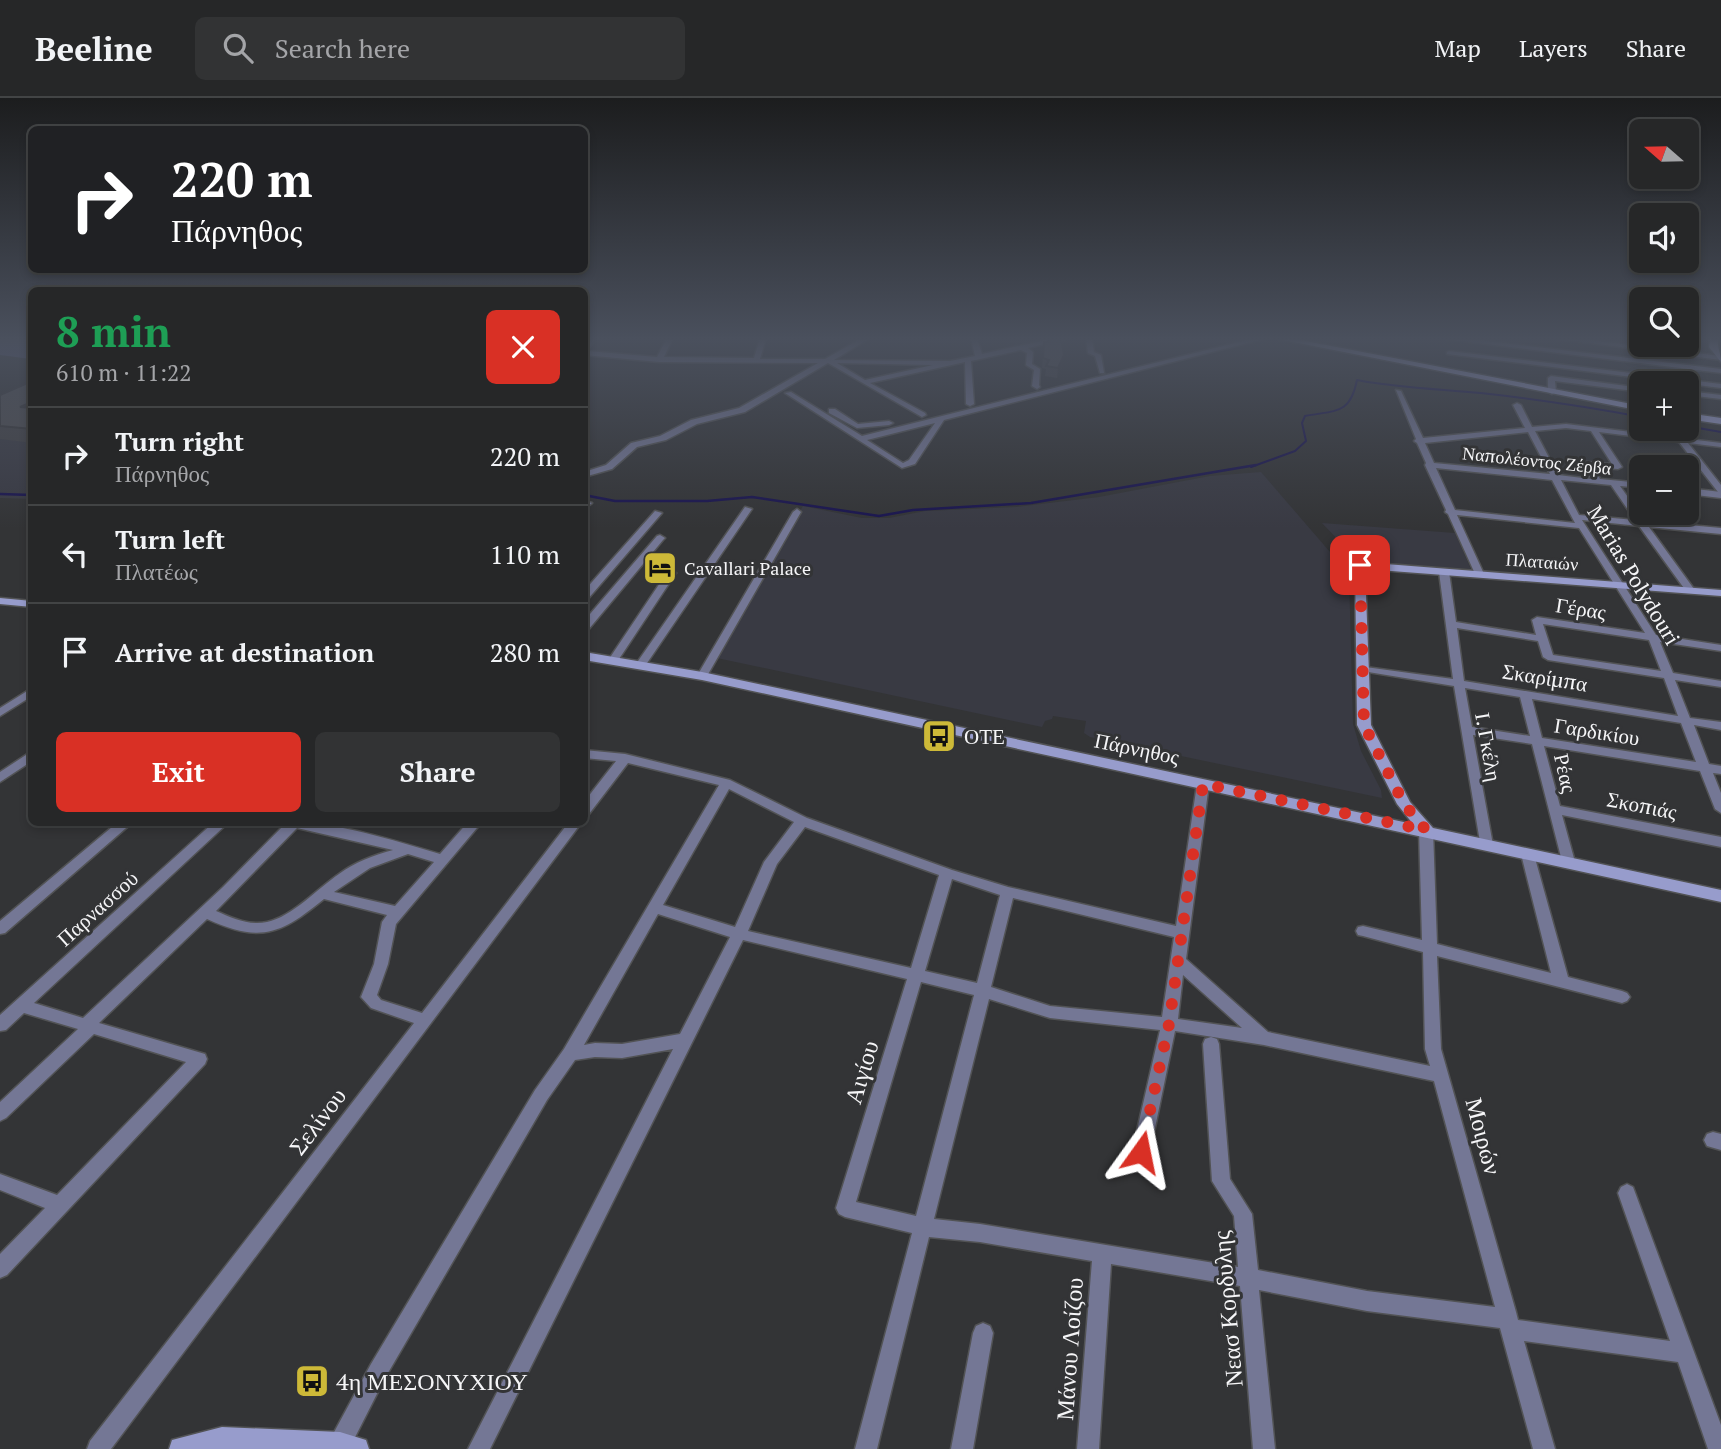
<!DOCTYPE html>
<meta charset="utf-8">
<style>
:root{--surface:#262728;--page:#323334;--text:#f1f3f6;--muted:#a4a5a8;--line:#424445;--accent:#d93025}
body{margin:0;font-family:"PT Serif",serif;background:var(--page);color:var(--text);height:100vh;display:flex;flex-direction:column;font-size:26px;white-space:nowrap}
*{box-sizing:border-box;margin:0}
p{font-size:23px;color:var(--muted)}
.icon{flex:none;width:38px;height:38px;fill:none;stroke:currentColor;stroke-width:2;stroke-linecap:round;stroke-linejoin:round}
.map{position:relative;flex:1;overflow:hidden}
.panel{position:absolute;left:28px;top:189px;width:560px;height:539px;display:flex;flex-direction:column;background:var(--surface);border-radius:10px;box-shadow:0 4px 10px #0003,0 0 0 2px var(--line)}
.panel>*{flex:none}
.guide{position:absolute;left:28px;top:28px;width:560px;height:147px;border-radius:10px;box-shadow:0 4px 10px #0003,0 0 0 2px var(--line);background:#202124;color:#fff;overflow:hidden}
.needle{width:46px;rotate:290deg}
.tools{position:absolute;left:1629px;top:21px;display:grid;gap:14px}
.tools a{display:grid;place-items:center;width:70px;height:70px;border-radius:10px;background:var(--surface);box-shadow:0 4px 10px #0003,0 0 0 2px var(--line);font-size:35px}
.pin{position:absolute;display:grid;place-items:center;width:60px;height:60px;color:#fff;margin:-30px;border-radius:14px;box-shadow:0 4px 10px #0006}
.me{position:absolute;width:77px;margin:-38px;rotate:12deg;stroke-linejoin:round;filter:drop-shadow(0 0 5px #0008)}
.turn{display:flex;align-items:center;gap:24px;height:147px;padding:0 28px;font-size:32px}
.turn .icon{width:91px;height:91px;stroke-width:2.5}
.turn b{display:block;font-size:49px;line-height:60px}
.round{display:grid;place-items:center;flex:none;width:74px;height:74px;border-radius:10px;background:var(--page)}
.overview{display:flex;align-items:center;justify-content:space-between;height:119px;padding:0 28px}
h1{font-size:42px;font-weight:700;line-height:52px;color:#1e9e55}
.primary-button{display:flex;gap:14px;margin-top:auto;padding:14px 28px}
.primary-button a{flex:1;height:80px;border-radius:10px;background:var(--accent);color:#fff;font-size:28px;font-weight:700;line-height:80px;text-align:center}
.primary-button a+a{background:var(--page);color:var(--text)}
ul{padding:0;list-style:none}
li{display:flex;align-items:center;gap:21px;height:98px;padding:0 28px;border-top:2px solid var(--line)}
li div{flex:1}
li b{display:block;font-size:26px}
li em{font-style:normal}
header{display:flex;align-items:center;gap:42px;box-sizing:border-box;height:98px;padding:0 35px;background:var(--surface);border-bottom:2px solid var(--line)}
header strong{font-size:33px}
nav{display:flex;gap:38px;margin-inline-start:auto;font-size:24px}
.search{width:490px;height:63px;background:var(--page);display:flex;align-items:center;gap:18px;box-sizing:border-box;padding:0 24px;border-radius:10px;color:var(--muted);font-size:26px}
.map>svg:first-child{display:block}
.built{fill:#393a43}
.green{fill:#545784}
.lines{fill:none;stroke-linecap:round;stroke-linejoin:round}
.stream-far1{stroke:#1a154f;stroke-width:2}
.stream{stroke:#1a154f;stroke-width:2.5}
.street-casing{stroke:#525355;stroke-width:3}
.secondary-casing{stroke:#525355;stroke-width:3}
.street{fill:#747795;fill-rule:evenodd}
.secondary{fill:#979ccc;fill-rule:evenodd}
.wall{fill:#414144}
.shaded-wall{fill:#353537}
.building{fill:#4c4c4f;stroke:#353537;stroke-width:2}
.route{stroke:#d93025;stroke-width:12;stroke-dasharray:0 21.6}
.labels{text-anchor:middle;dominant-baseline:central;stroke-width:6;stroke-linejoin:round;paint-order:stroke}
.far-street-label{font-size:18px;fill:#f5f5f7;stroke:#333436}
.far-poi-label{font-size:18px;fill:#f5f5f7;stroke:#333436;text-anchor:start}
.street-label{font-size:21px;fill:#f5f5f7;stroke:#333436}
.poi-label{font-size:21px;fill:#f5f5f7;stroke:#333436;text-anchor:start}
.near-street-label{font-size:24px;fill:#f5f5f7;stroke:#333436}
.near-poi-label{font-size:24px;fill:#f5f5f7;stroke:#333436;text-anchor:start}
</style>
<header>
<strong>Beeline</strong>
<div class="search"><svg class="icon" aria-label="search" viewBox="0 0 24 24"><circle cx="10" cy="10" r="6"/><path d="M15 15l6 6"/></svg>Search here</div>
<nav><a>Map</a><a>Layers</a><a>Share</a></nav>
</header>
<div class="map">
<svg width="1721" height="1351" viewBox="0 0 1721 1351">
<rect width="100%" height="100%" fill="#333436"/>
<!-- built -->
<path class="built" d="M31,291V401L0,400V305Z
M1261,374L1349,476L1353,626L1361,653L1381,692L1382,700L1090,639L1084,635L1086,623L1053,618L1052,621L1045,623L1042,629L712,559L803,408L862,420H889L925,413L1016,409L1099,399L1210,378Z
M1322,425L1455,435L1471,471L1358,463Z"/>
<!-- green -->
<path class="green" d="M0,240H31V261L0,257Z"/>
<g class="lines">
<!-- stream-far1 -->
<path class="stream-far1" d="M1687,328L1721,334
M1251,369L1295,353L1306,343L1302,325L1305,318C1336,312 1350,317 1357,282C1398,290 1439,291 1481,295C1535,301 1589,309 1642,319"/>
<!-- stream -->
<path class="stream" d="M0,396L32,397
M584,397L615,403H707L752,399L879,418L913,412L1031,405L1256,367"/>
<!-- street casing -->
<g class="street-casing">
<path id="street" d="M590,240H596L587,253L657,259L667,240H673L664,259L754,260L760,240H766L760,261H825L862,240H870L834,262L950,263L975,258L971,240H977L982,256L1055,240H1069L1028,250L1033,254L1032,266L1040,271L1039,287L1040,289L1037,291L1032,288L1034,272L1026,267L1027,255L1021,252L971,263L974,306L970,308L966,306L965,264L870,285L925,315L926,317L922,319L828,265L745,314L697,326L666,342L637,349L612,371L584,379V374L606,367L631,345L660,338L691,322L739,310L818,265L659,264L584,257V248ZM837,265L933,267L865,282Z
M1086,240H1092L1094,254L1101,257L1104,275H1100L1095,258L1088,255Z
M1255,240H1267L944,322L915,366L902,370L785,295L791,294L862,338ZM935,325L909,362L903,365L867,342Z
M1438,240H1461L1721,271V275Z
M1551,240H1574L1720,258L1721,262Z
M1449,253L1721,286V290L1447,256V254Z
M1551,278L1642,290V294L1555,283L1556,294L1552,296L1548,294V280Z
M1396,292L1401,293L1423,340L1525,330L1513,307L1517,305L1521,307L1532,329L1566,326L1721,345V349L1688,345L1721,387V400L1687,396V390L1721,394H1718L1679,344L1599,334L1622,369L1618,371L1593,369L1600,381L1642,385V390L1620,388L1645,423L1721,430V436L1649,429L1694,491L1692,493H1686L1639,428L1582,422L1656,537L1721,547V553L1660,544L1673,575L1721,583V589L1675,582L1690,620L1721,624V632L1694,627L1709,666L1721,668V676L1713,675L1721,695V715L1715,711L1700,673L1544,648L1560,708L1721,739V749L1562,717L1575,764L1573,767H1563L1532,646L1473,637L1493,747L1491,750H1481L1454,588L1362,573L1358,572L1357,570L1358,568L1453,581L1439,474L1444,471L1449,474L1456,524L1536,537L1532,522L1537,519L1645,535L1579,430L1457,417L1484,476L1479,479L1476,478L1448,416L1445,414L1446,412L1425,367L1426,365L1417,345L1414,343L1416,341ZM1566,330L1591,333L1612,366L1585,364L1584,366L1591,381L1558,377L1535,333ZM1528,334L1550,376L1434,365L1425,345ZM1436,370L1552,382L1575,425L1455,412ZM1561,382L1611,387L1635,422L1579,417ZM1543,526L1649,542L1661,573L1553,557ZM1457,530L1538,543L1543,559L1548,562L1664,580L1678,618L1464,583ZM1465,590L1520,599L1530,638L1472,629ZM1532,601L1681,625L1696,664L1542,640Z
M1687,293L1721,297V301L1687,297Z
M829,311H835L858,326L889,323L893,325L889,327L857,330L829,315Z
M585,403L592,405L584,411V404Z
M745,409L752,411L645,568H637L636,566Z
M797,411L801,414L707,578L702,581L698,580L697,578L793,414Z
M655,413L662,415L587,502L584,503V493Z
M660,437L665,440L663,442L588,532L584,533V523L657,438Z
M671,472L676,475L619,561L618,563H610L609,561L668,473Z
M32,590V598L0,618V610Z
M584,652L625,656L730,682L807,720L952,772L1008,789L1176,828L1197,686L1203,682L1207,683L1209,686L1186,861L1268,934L1430,968L1425,951L1423,854L1363,838L1358,837L1356,833L1358,829L1363,828L1422,842L1419,732L1426,728L1433,732L1437,846L1551,875L1521,756L1523,753H1533L1568,879L1622,893L1627,895L1630,899L1627,903L1622,905L1437,858L1441,951L1516,1214L1518,1222L1670,1243L1618,1095L1621,1089L1627,1086L1633,1089L1721,1327V1351H1708L1678,1264L1524,1243L1555,1351H1533L1500,1230L1367,1213L1259,1192L1275,1351H1253L1240,1188L1111,1166L1099,1351H1077L1092,1163L980,1144L929,1139L877,1351H855L912,1135L845,1119L839,1116L836,1110L907,881L743,842L490,1351H468L673,951L622,960L595,959L575,962L547,1002L385,1280L349,1351H331L329,1346L332,1338L371,1266L535,992L564,951L719,687L628,665L589,716L584,717V704L616,663L584,660ZM729,691L794,724L764,764L735,829L663,807ZM805,729L939,777L911,870L748,833L777,766ZM952,781L1000,797L977,885L925,873ZM1013,800L1174,839L1162,919L1050,908L991,889ZM658,816L730,839L680,936L622,946L595,945L584,947ZM1183,877L1242,930L1178,921ZM921,884L974,897L916,1118L856,1104ZM989,901L1050,920L1160,932L1132,1054L1135,1060L1141,1062L1147,1060L1150,1054L1175,933L1264,947L1434,983L1495,1209L1367,1193L1258,1172L1252,1116L1230,1081L1219,946L1217,941L1211,939L1205,941L1203,946L1212,1083L1234,1118L1238,1169L980,1126L934,1121Z
M32,653V663L0,684V674Z
M118,724H133L5,835L0,836V823Z
M214,724H229L34,905L83,920L223,789L287,724C339,724 391,742 440,756L468,724H482L396,826L388,866L377,897L381,902L422,915L569,724H582L111,1351H87L90,1343L414,925L371,910L361,899L374,866L382,824L387,817L324,801C280,837 260,845 207,821L99,925L205,956L207,961L205,966L7,1177L0,1180V1156L45,1110L0,1092V1076L57,1097L186,964L94,936L6,1020L0,1023V1004L78,931L24,915L6,932L0,933V917ZM297,730L393,752C374,757 355,764 339,776C318,790 292,819 267,824C249,828 232,820 216,813ZM408,756L434,764L395,808L334,794L370,770Z
M1713,1034L1721,1036V1052L1707,1048L1704,1042L1707,1036Z
M983,1225L990,1228L993,1235L973,1351H951L973,1235L976,1228Z"/>
</g>
<!-- secondary casing -->
<g class="secondary-casing">
<path id="secondary" d="M1273,240H1290L1642,308V313Z
M1710,240H1718C1717,250 1721,255 1721,264L1709,249Z
M1687,315L1721,320V326L1687,321Z
M1360,464L1721,492V498L1365,471L1371,627L1410,704L1433,730L1721,792V804L702,582L584,562V554L702,574L1413,726L1397,706L1357,627L1355,467Z
M0,500L32,503V509L0,506Z
M222,1329L340,1334L366,1342L369,1351H169L172,1342Z"/>
</g>
<!-- street -->
<use href="#street" class="street"/>
<!-- secondary -->
<use href="#secondary" class="secondary"/>
</g>
<!-- wall -->
<path class="wall" d="M1047,240H1059L1063,267L1057,280L1045,278L1046,271L1042,270L1044,244H1046Z
M32,283V345L0,341V297Z"/>
<!-- shaded-wall -->
<path class="shaded-wall" d="M1064,257L1063,267L1057,280L1058,270Z
M32,304V321L20,309Z"/>
<!-- building -->
<path class="building" d="M1047,240H1059L1062,245L1064,257L1058,270L1046,268L1049,262L1043,260L1044,244H1049Z
M32,283V304L20,309L32,310V331L0,328V297Z"/>
<!-- sky -->
<linearGradient id="sky" x2="0" y2="1"><stop stop-color="#1c1d1e"/><stop offset="0.56" stop-color="#4a505d"/><stop offset="1" stop-color="#4a505d" stop-opacity="0"/></linearGradient>
<rect width="1721" height="430" fill="url(#sky)"/>
<g class="lines">
<!-- route -->
<path class="route" d="M1141,1054L1169,926L1203,686L1426,732L1404,706L1364,627L1360,467"/>
</g>
<!-- icons -->
<defs>
<g id="hotel-square" transform="scale(1.75)"><rect x="-9" y="-9" width="18" height="18" rx="4" fill="#cdb938" stroke="#333436"/><path d="M-6-4.5h1.5V1H6V5H4.5V3h-9V5H-6ZM-4 0a1.8 1.8 0 1 1 3.6 0ZM.5 0V-2.5h3Q6-2.5 6 0Z" fill="#111"/></g>
<g id="bus-square" transform="scale(1.75)"><rect x="-9" y="-9" width="18" height="18" rx="4" fill="#cdb938" stroke="#333436"/><path d="M-5-6H5V4H4V6H2V4H-2V6H-4V4H-5ZM-3.5-4V0h7V-4ZM-3.5 1.2v1.5H-2V1.2ZM2 1.2v1.5H3.5V1.2Z" fill="#111"/></g>
</defs>
<g fill-rule="evenodd">
<use href="#hotel-square" x="660" y="470"/>
<use href="#bus-square" x="939" y="638"/>
<use href="#bus-square" x="312" y="1283"/>
</g>
<g class="labels">
<!-- far-street labels -->
<g class="far-street-label">
<text transform="translate(1537 362) rotate(6)">Ναπολέοντος Ζέρβα</text>
<text transform="translate(1542 463) rotate(4)">Πλαταιών</text>
</g>
<!-- far-poi labels -->
<g class="far-poi-label">
<text x="684" y="470">Cavallari Palace</text>
</g>
<!-- street labels -->
<g class="street-label">
<text transform="translate(1634 477) rotate(59)">Marias Polydouri</text>
<text transform="translate(1581 510) rotate(9)">Γέρας</text>
<text transform="translate(1545 579) rotate(9)">Σκαρίμπα</text>
<text transform="translate(1597 633) rotate(9)">Γαρδικίου</text>
<text transform="translate(1489 649) rotate(80)">Ι. Γκέλη</text>
<text transform="translate(1137 650) rotate(12)">Πάρνηθος</text>
<text transform="translate(1566 675) rotate(77)">Ρέας</text>
<text transform="translate(1642 707) rotate(11)">Σκοπιάς</text>
<text transform="translate(97 810) rotate(-42)">Παρνασσού</text>
</g>
<!-- poi labels -->
<g class="poi-label">
<text x="964" y="638">ΟΤΕ</text>
</g>
<!-- near-street labels -->
<g class="near-street-label">
<text transform="translate(861 974) rotate(-73)">Αιγίου</text>
<text transform="translate(317 1023) rotate(-53)">Σελίνου</text>
<text transform="translate(1484 1038) rotate(75)">Μοιρών</text>
<text transform="translate(1227 1211) rotate(-95)">Νεασ Κορδυλης</text>
<text transform="translate(1069 1251) rotate(-86)">Μάνου Λοίζου</text>
</g>
<!-- near-poi labels -->
<g class="near-poi-label">
<text x="336" y="1283">4η ΜΕΣΟΝΥΧΙΟΥ</text>
</g>
</g>
</svg>
<div class="tools">
<a><svg class="needle" viewBox="-14 -14 28 28"><path d="M0-13l5 13h-10z" fill="#e53935"/><path d="M0 13l5-13h-10z" fill="#a4a5a8"/></svg></a>
<a><svg class="icon" aria-label="sound" viewBox="0 0 24 24"><path d="M4 9h4l5-4v14l-5-4H4zM17 9q2 3 0 6"/></svg></a>
<a><svg class="icon" aria-label="search" viewBox="0 0 24 24"><circle cx="10" cy="10" r="6"/><path d="M15 15l6 6"/></svg></a>
<a>+</a>
<a>−</a>
</div>
<div class="pin" style="left:1360px;top:467px;background:#d93025"><svg class="icon" aria-label="arrive" viewBox="0 0 24 24"><path d="M6 21V4h12l-3 4 3 4H6"/></svg></div>
<svg class="me" style="left:1141px;top:1054px" viewBox="-20 -20 40 40"><path d="M0-17L14 15 0 8-14 15z" fill="#d93025" stroke="#fff" stroke-width="4"/></svg>
<div class="guide">
<div class="turn"><svg class="icon" aria-label="right" viewBox="0 0 24 24"><path d="M7 20v-9h11M14 6l5 5-5 5"/></svg><div><b>220 m</b>Πάρνηθος</div></div>
</div>
<section class="panel">
<div class="overview"><div><h1>8 min</h1><p>610 m · 11:22</p></div><a class="round" style="background:#d93025;color:#fff"><svg class="icon" aria-label="close" viewBox="0 0 24 24"><path d="M6 6l12 12M18 6L6 18"/></svg></a></div>
<ul>
<li><svg class="icon" aria-label="right" viewBox="0 0 24 24"><path d="M7 20v-9h11M14 6l5 5-5 5"/></svg><div><b>Turn right</b><p>Πάρνηθος</p></div><em>220 m</em></li>
<li><svg class="icon" aria-label="left" viewBox="0 0 24 24"><path d="M17 20v-9H6M10 6l-5 5 5 5"/></svg><div><b>Turn left</b><p>Πλατέως</p></div><em>110 m</em></li>
<li><svg class="icon" aria-label="arrive" viewBox="0 0 24 24"><path d="M6 21V4h12l-3 4 3 4H6"/></svg><div><b>Arrive at destination</b></div><em>280 m</em></li>
</ul>
<div class="primary-button"><a>Exit</a><a>Share</a></div>
</section>
</div>
